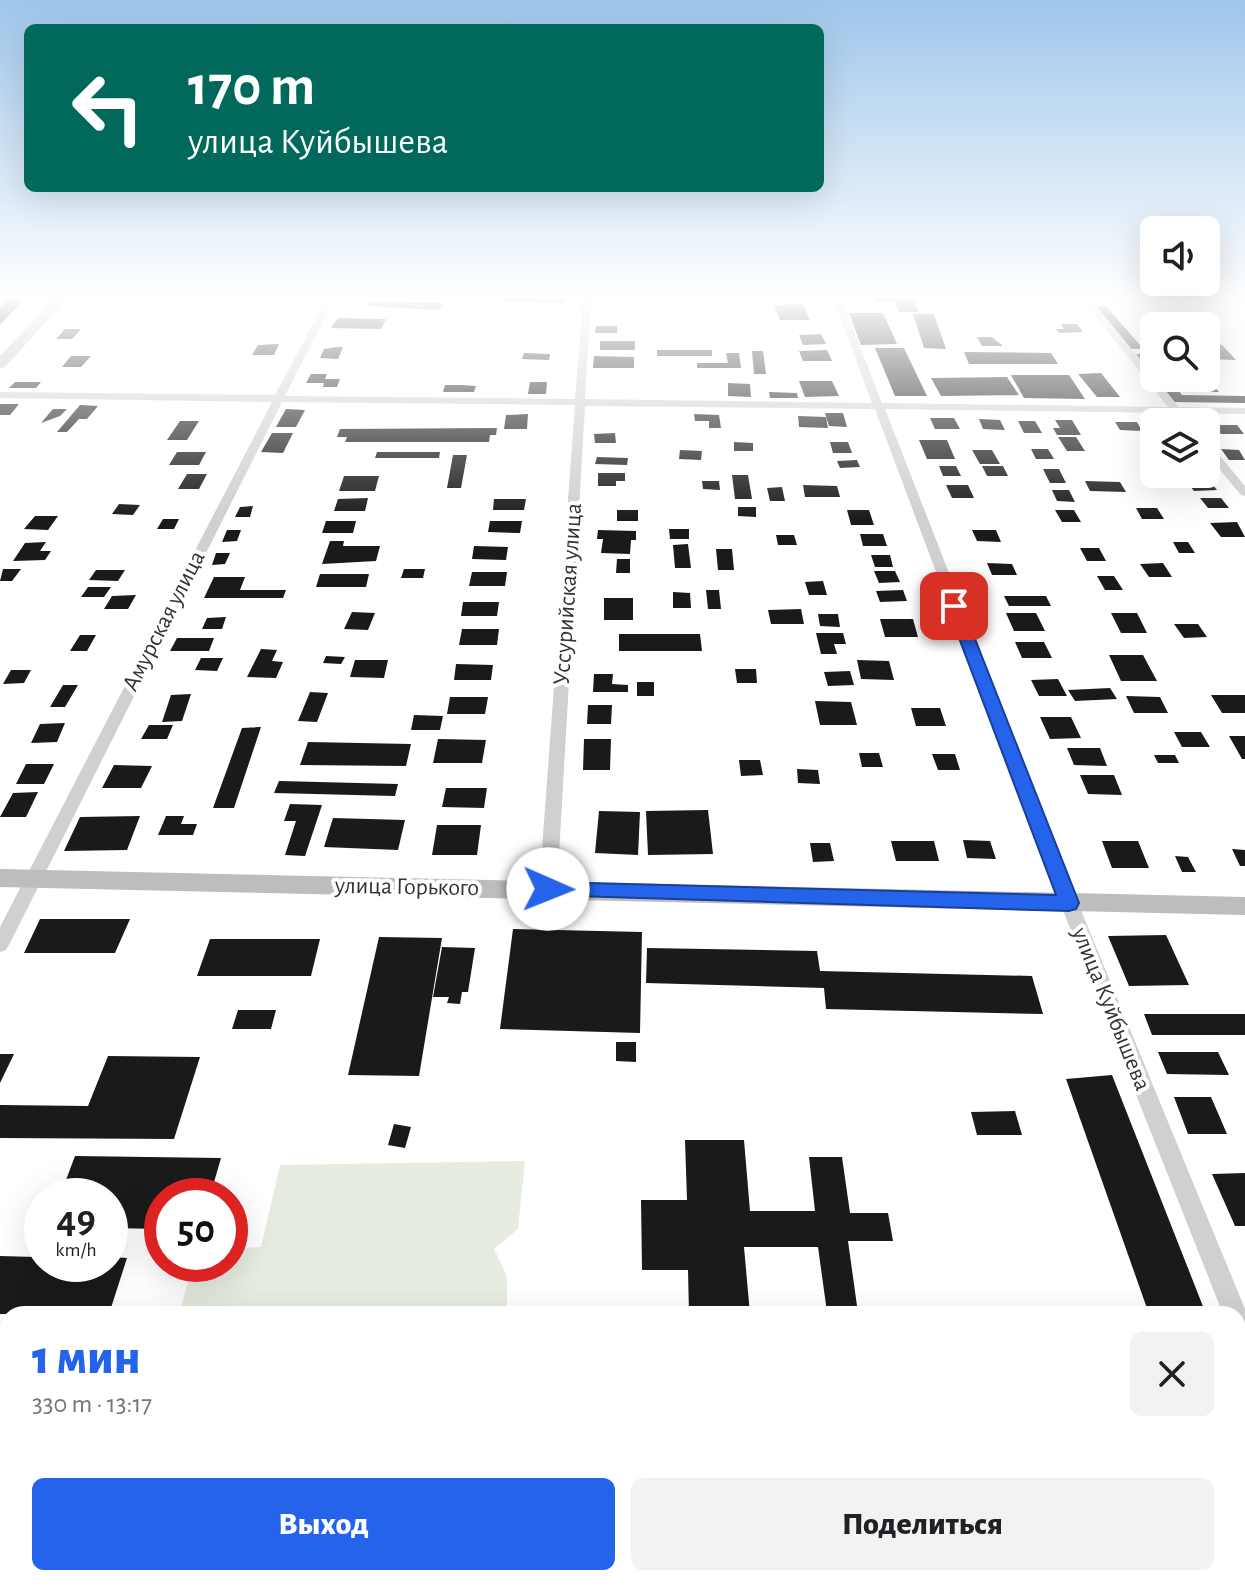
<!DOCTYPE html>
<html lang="ru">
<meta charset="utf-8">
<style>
:root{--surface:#fff;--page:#f2f2f2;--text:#202124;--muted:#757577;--accent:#2563eb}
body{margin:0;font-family:"Alegreya Sans",sans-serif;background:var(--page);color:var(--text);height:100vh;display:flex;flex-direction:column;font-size:30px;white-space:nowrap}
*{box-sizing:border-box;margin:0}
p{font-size:26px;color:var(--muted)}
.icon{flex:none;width:44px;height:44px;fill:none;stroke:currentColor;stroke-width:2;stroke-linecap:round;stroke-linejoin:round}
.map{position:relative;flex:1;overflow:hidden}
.sheet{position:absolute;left:0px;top:1306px;width:1246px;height:280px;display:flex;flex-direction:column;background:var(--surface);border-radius:24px 24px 0 0;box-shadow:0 8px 32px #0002}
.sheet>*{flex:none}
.guide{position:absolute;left:24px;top:24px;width:800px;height:168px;border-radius:12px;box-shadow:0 8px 32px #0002;background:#00695c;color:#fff;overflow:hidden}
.tools{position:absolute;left:1140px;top:216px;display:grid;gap:16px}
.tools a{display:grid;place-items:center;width:80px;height:80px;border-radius:12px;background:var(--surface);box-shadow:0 8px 32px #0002;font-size:40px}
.speed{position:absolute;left:24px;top:1178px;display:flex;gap:16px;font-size:40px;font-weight:700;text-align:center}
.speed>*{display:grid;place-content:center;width:104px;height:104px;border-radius:50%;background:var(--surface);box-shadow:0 8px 32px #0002;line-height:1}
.speed small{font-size:20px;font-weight:400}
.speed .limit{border:12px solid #d22;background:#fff;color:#111}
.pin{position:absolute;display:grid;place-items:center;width:68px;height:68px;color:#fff;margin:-34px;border-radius:16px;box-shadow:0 4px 12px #0006}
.me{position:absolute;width:88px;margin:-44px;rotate:91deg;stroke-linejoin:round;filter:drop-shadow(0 0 6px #0008)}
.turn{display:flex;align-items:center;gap:28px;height:168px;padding:0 32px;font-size:36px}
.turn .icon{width:104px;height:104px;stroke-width:2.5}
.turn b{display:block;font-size:56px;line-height:68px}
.round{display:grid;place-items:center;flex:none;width:84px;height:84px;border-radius:12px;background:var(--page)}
.summary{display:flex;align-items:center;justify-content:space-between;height:136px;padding:0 32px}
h1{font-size:48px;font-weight:800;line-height:60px;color:var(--accent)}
.cta{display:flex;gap:16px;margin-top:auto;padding:16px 32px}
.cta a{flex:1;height:92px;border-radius:12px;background:var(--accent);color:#fff;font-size:32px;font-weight:800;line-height:92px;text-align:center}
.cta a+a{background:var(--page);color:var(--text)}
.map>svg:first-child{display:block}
.green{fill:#e6ecdf}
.building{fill:#1a1a1a}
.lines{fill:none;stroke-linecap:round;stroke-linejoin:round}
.street{fill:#d0d0d0;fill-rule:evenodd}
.secondary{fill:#bdbdbd;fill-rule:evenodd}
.route{fill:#2563eb;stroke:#184099;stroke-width:2}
.labels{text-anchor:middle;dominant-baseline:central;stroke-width:8;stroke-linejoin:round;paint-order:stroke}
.street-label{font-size:24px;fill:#333;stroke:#fff}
</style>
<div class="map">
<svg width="1245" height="1586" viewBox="0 0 1245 1586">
<rect width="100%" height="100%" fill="#fff"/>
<!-- green -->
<path class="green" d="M525,1161L518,1229L494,1249L507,1276V1314H179L193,1264H230V1249L261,1247L280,1165Z"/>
<!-- building -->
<path class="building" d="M9,298H25L0,325V307Z
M507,298H566V303L506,302Z
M875,298H913L919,312H899L894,302H876Z
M369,302L444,303L438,310L367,306Z
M803,304L810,320H780L774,305Z
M1095,306H1106L1140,345H1154V349H1131Z
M849,313H883L897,344L861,345Z
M913,314H934L946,349L924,348Z
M338,318L386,319L381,329L331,328Z
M1061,324H1077L1083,332L1059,333L1056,329H1064Z
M596,326H617V333H595Z
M65,329H81L72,339H56Z
M821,334L826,344L803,345L799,335Z
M977,337H992L1003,346H982Z
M600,341H635V350H600Z
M279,344L274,355H252L258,345Z
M1206,345H1222L1236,360L1206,359V354H1220L1216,350H1206Z
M337,347H343L338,359L320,358L324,349Z
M875,348H904L927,396H895Z
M657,350H712V356H657Z
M827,350L832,361H803L799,351Z
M752,351H763L766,374H754Z
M964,352L1051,353L1058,364H969Z
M524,353L550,354L549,360L522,359Z
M726,353H739L741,368H697V363H728Z
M1136,354H1154V366H1145Z
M71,356H91L81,367H62Z
M594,356L634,357V368H593Z
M1101,373L1120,397H1097L1078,374Z
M311,374H327L325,379H340L337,387H323L324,383H306Z
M1011,375H1069L1085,399L1024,398Z
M1007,377L1019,395L941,396L931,378Z
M1154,378H1169L1182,395L1245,396V403L1173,402Z
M1184,378H1207L1219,392H1195Z
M799,381H832L839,396L805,397Z
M15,382H41L36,388H9Z
M530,382H547L546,394H528Z
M728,383L750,384L751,397L728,396Z
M445,385H461L476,386L474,392H443Z
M769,392L797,393L798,398H770Z
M0,404H19L10,415H0Z
M80,405L98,406L87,419H79L67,432H57Z
M53,409H67L60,416L41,423Z
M286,409L305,410L296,427H276Z
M825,413H843L847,427L829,426Z
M528,414L527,429H504L506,415Z
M694,414L719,415L721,428H709V421H695Z
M798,416L826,417L828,428L799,427Z
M930,418H954L960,429H935Z
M979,419L1000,420L1005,430L983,429Z
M1055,420H1072L1081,435H1057L1053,428H1060Z
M180,421H199L187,440H167Z
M1018,421H1035L1042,433H1024Z
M1115,422H1137L1142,431L1120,430Z
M1214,425H1237L1244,434H1221Z
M497,428L496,435H490L489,442H345L347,437H337L340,429Z
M272,433H293L283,453L261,452Z
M615,433L616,443H595L594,434Z
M1058,437H1076L1085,451H1067Z
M919,440H947L955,459H927Z
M734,442L753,443V451H734Z
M830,442H848L852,453H833Z
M1031,449H1048L1054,459H1036Z
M1221,449L1239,450L1245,460H1229Z
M680,450L702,451L701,460L679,459Z
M972,450H992L1000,464H980Z
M177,452H206L199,465H169Z
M377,452H440L439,458H375Z
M453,455H467L461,488H447Z
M597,457L628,458L627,465L595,464Z
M857,460L860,467L840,468L837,461Z
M939,466H956L961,476H943Z
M982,466H1003L1008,476H987Z
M1043,469H1059L1066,483H1050Z
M598,473H625V481H616V486H598Z
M187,474H207L199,489H178Z
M732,475H748L752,499H735Z
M344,476H379L375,491H339Z
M1185,479H1208L1217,490L1194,491Z
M702,481H719L720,490L703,489Z
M1085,481L1120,482L1126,492L1090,491Z
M803,485L837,486L840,497H805Z
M946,485H968L974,498H952Z
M782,487L785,501H770L767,488Z
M1052,490H1069L1075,502L1057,501Z
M368,498L365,511H334L338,499Z
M1200,498H1221L1229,508H1208Z
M494,499H526L524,510H493Z
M119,504L140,505L133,515L112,514Z
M253,506L250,517H235L240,507Z
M738,507H756V517L738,516Z
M1136,508H1157L1164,519H1142Z
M617,510H638V521H617Z
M847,510H869L874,525H851Z
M1055,510H1074L1081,522H1062Z
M35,516H58L48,530L24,529Z
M163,519H179L174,529H157Z
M326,521H356L353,533H322Z
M490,521H522L520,533L488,532Z
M1237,522L1245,537H1221L1210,523Z
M669,529H689V539H670Z
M227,530H241L237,541L222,542Z
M598,530L636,531V540H631L630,554L601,553L603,539H597Z
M972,530H996L1001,542L977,541Z
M860,534H883L887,546H863Z
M776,535H794L797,545H778Z
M330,541H344L343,546H380L376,561L322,564Z
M46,542L40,551H51L45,560L13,561L25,543Z
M1173,542H1188L1195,553H1179Z
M688,544L691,568H675L673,545Z
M474,546L508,547L506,560L472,559Z
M1080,548H1099L1106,561H1087Z
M716,549H732L734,570H718Z
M216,553H230L225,564L212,565Z
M871,555H890L893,567H875Z
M617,559H630V573H616Z
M987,563L1012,564L1017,575H992Z
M1163,563L1172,577H1149L1140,564Z
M3,569H21L12,581H0Z
M404,569H425L423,578H401Z
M96,570H125L118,581L89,580Z
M874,571H895L900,582L879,583Z
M472,572H507L505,586H469Z
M320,574H369L366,587H316Z
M1097,576H1114L1123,590H1105Z
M214,577H245L240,590H286L283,598H204Z
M823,581L827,595H809L805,582Z
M88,587H111L104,597H81Z
M706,590H719L721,609H708Z
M903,590L907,601L880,602L876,591Z
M673,592L690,593L691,608H673Z
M136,595L128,609H104L112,596Z
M1004,596H1046L1051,606H1009Z
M604,598H633V620H604Z
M463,602H499L497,616H461Z
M801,609L804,624H771L768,610Z
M352,612L375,613L368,630L344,629Z
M1006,613H1036L1045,631H1014Z
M1111,613H1137L1147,633H1121Z
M818,614H838L840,627L820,626Z
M226,617L222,629H202L207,618Z
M880,619H913L918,637H885Z
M1174,624H1198L1207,637L1184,638Z
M462,629H499L497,645H459Z
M816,633H843L846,644H834L837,654H821Z
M619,634H700L702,651H619Z
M80,635H96L87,651H70Z
M177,638H214L209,651H170Z
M1015,642H1044L1052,658H1022Z
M261,649L277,650L272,661L283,662L276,678L247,677Z
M1109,655H1143L1157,681H1121Z
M326,656L345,657L341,664L323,663Z
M201,658H223L217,671L195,670Z
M355,660H388L384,678L350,677Z
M857,660L889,661L894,680L861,679Z
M456,664L493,665L491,680H454Z
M735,669H756L757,683H737Z
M11,670H31L24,683L3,684Z
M850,671L854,685L828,686L824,672Z
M594,674H613L612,684L628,685V692H593Z
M1058,679L1067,696H1039L1031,680Z
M637,682H654V696H637Z
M63,685H78L65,707H50Z
M1110,688L1117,699L1075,701L1068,690Z
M310,692L328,693L317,722L298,721Z
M191,694L182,721L162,722L171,695Z
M1211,695H1245V713H1222Z
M1126,696L1160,697L1168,713H1134Z
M450,697H488L485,714H447Z
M815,701L851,702L857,725H820Z
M588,705H612L611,724H587Z
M911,708H940L946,726H916Z
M414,715L443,716L440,730H411Z
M1040,717H1071L1081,738L1050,739Z
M65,723L57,742L31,743L40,724Z
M149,725H173L167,739H141Z
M261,727L234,808H213L242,728Z
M1174,732H1201L1210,747H1182Z
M1229,736H1245V759H1242Z
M438,739L486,740L482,763H433Z
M584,739H611L610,770H583Z
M308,742L411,744L406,766L300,765Z
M1067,748H1100L1107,766L1074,765Z
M859,753H879L883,767H862Z
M932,754H955L960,770H938Z
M1154,755H1175L1179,763H1158Z
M739,760H760L763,775L741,776Z
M26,764H54L44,784H16Z
M114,765L152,766L141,788H102Z
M797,769L818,770L820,784L798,783Z
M1080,775H1114L1122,795L1088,794Z
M279,781L398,784L395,796L274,793Z
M446,788H487L484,808L442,807Z
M38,792L26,817H0L13,793Z
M290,804L322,805L305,856L285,855L296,821H284Z
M708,810L713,854L648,855L646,811Z
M599,811L640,812L638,855L595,853Z
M140,816L127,850L64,851L80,817Z
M166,816H184L181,824H197L193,835H158Z
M333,818L405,820L398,850L324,847Z
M437,825H481L477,855H432Z
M963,840L990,841L996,859L967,858Z
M891,841H934L939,861H896Z
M1102,841H1138L1149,868H1112Z
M810,843H830L834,861L813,862Z
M1232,849L1245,850V866H1240Z
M1175,856L1188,857L1196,872H1182Z
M40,919H130L115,953H24Z
M513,929L642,932L640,1033L500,1029Z
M1166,935L1189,985L1129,986L1108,936Z
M379,937L442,938L419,1076L348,1075Z
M210,939H320L311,976H197Z
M442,947L475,948L468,992H462L460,1004L447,1003L449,997H433Z
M647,948L817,951L820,971L1032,976L1043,1014L826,1009L824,988L646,983Z
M238,1010H276L271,1029H232Z
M1144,1014H1245V1035H1152Z
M616,1042H636V1062L616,1061Z
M1158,1052H1218L1229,1075L1167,1074Z
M0,1054H14L0,1083Z
M108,1056L200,1057L174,1139L0,1138V1105L88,1106Z
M1112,1075L1206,1314H1149L1066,1079Z
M1174,1097H1211L1227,1134H1188Z
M1015,1111L1022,1135H977L971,1112Z
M394,1124L411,1127L405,1148L388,1145Z
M685,1140H744L750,1211H815L809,1157H842L850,1213H888L893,1241H848L858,1313L827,1312L818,1247H744L750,1314H689L688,1270H642L641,1200H687Z
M75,1156L221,1158L210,1196H162V1229L110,1228V1196H60Z
M1245,1173V1226H1235L1212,1174Z
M42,1242V1264H110V1257L127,1258L109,1314H0V1256L36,1257Z
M1238,1396L1245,1413V1586L1238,1567Z
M0,1492H8V1572L0,1573Z
M191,1578H456V1581L189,1586Z
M573,1578H640V1586H573Z"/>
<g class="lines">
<!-- street -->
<path class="street" d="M327,298H335L285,396L575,399L583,298H591L585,399L872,403L833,298H841L882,403L1168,407L1081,298H1090L1179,407L1245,408V414L1184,413L1191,422H1180L1173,413L885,409L1078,903L1245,1309V1350L1238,1347V1314H1223L1060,903L875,409L585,406L557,889L554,894H542L539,889L575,405L282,402L9,945L6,950L0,952V927L272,402L0,398V392L275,395Z
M1206,443L1210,444L1245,486V496L1241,495L1206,453Z"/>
<!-- secondary -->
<path class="secondary" d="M55,298H68L5,367L0,368V356Z
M0,869L1245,897V915L0,887Z"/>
</g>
<!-- sky -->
<linearGradient id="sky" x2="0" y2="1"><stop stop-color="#9ec6ea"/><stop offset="0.57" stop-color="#fff"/><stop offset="1" stop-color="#fff" stop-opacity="0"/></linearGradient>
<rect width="1245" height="520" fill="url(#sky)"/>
<!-- route -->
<path class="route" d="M954,601L962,606L1079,903L1076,909L1069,911L541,895L538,889L541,884L548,882L1056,895L947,606Z"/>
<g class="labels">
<!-- street labels -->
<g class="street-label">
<text transform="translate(568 594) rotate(-86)">Уссурийская улица</text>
<text transform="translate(164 621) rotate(-63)">Амурская улица</text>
<text transform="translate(407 887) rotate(1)">улица Горького</text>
<text transform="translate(1111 1009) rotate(68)">улица Куйбышева</text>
</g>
</g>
</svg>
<div class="tools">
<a><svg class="icon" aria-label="sound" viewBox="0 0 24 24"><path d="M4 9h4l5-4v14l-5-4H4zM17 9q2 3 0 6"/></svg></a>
<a><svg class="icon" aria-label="search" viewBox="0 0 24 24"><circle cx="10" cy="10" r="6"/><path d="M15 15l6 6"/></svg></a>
<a><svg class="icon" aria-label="layers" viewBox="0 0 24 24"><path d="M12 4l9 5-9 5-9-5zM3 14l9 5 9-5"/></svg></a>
</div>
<div class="speed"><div>49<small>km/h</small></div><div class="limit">50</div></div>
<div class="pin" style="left:954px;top:606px;background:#d93025"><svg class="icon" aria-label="arrive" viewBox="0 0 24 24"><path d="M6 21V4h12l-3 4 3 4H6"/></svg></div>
<svg class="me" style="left:548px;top:889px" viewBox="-20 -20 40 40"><circle r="19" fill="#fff"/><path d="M0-13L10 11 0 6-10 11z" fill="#2563eb"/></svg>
<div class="guide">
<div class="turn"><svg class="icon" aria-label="left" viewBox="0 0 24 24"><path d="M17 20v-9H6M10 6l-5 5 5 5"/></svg><div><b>170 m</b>улица Куйбышева</div></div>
</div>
<section class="sheet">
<div class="summary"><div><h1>1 мин</h1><p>330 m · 13:17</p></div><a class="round"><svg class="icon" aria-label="close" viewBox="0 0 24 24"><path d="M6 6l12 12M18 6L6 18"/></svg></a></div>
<div class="cta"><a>Выход</a><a>Поделиться</a></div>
</section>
</div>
